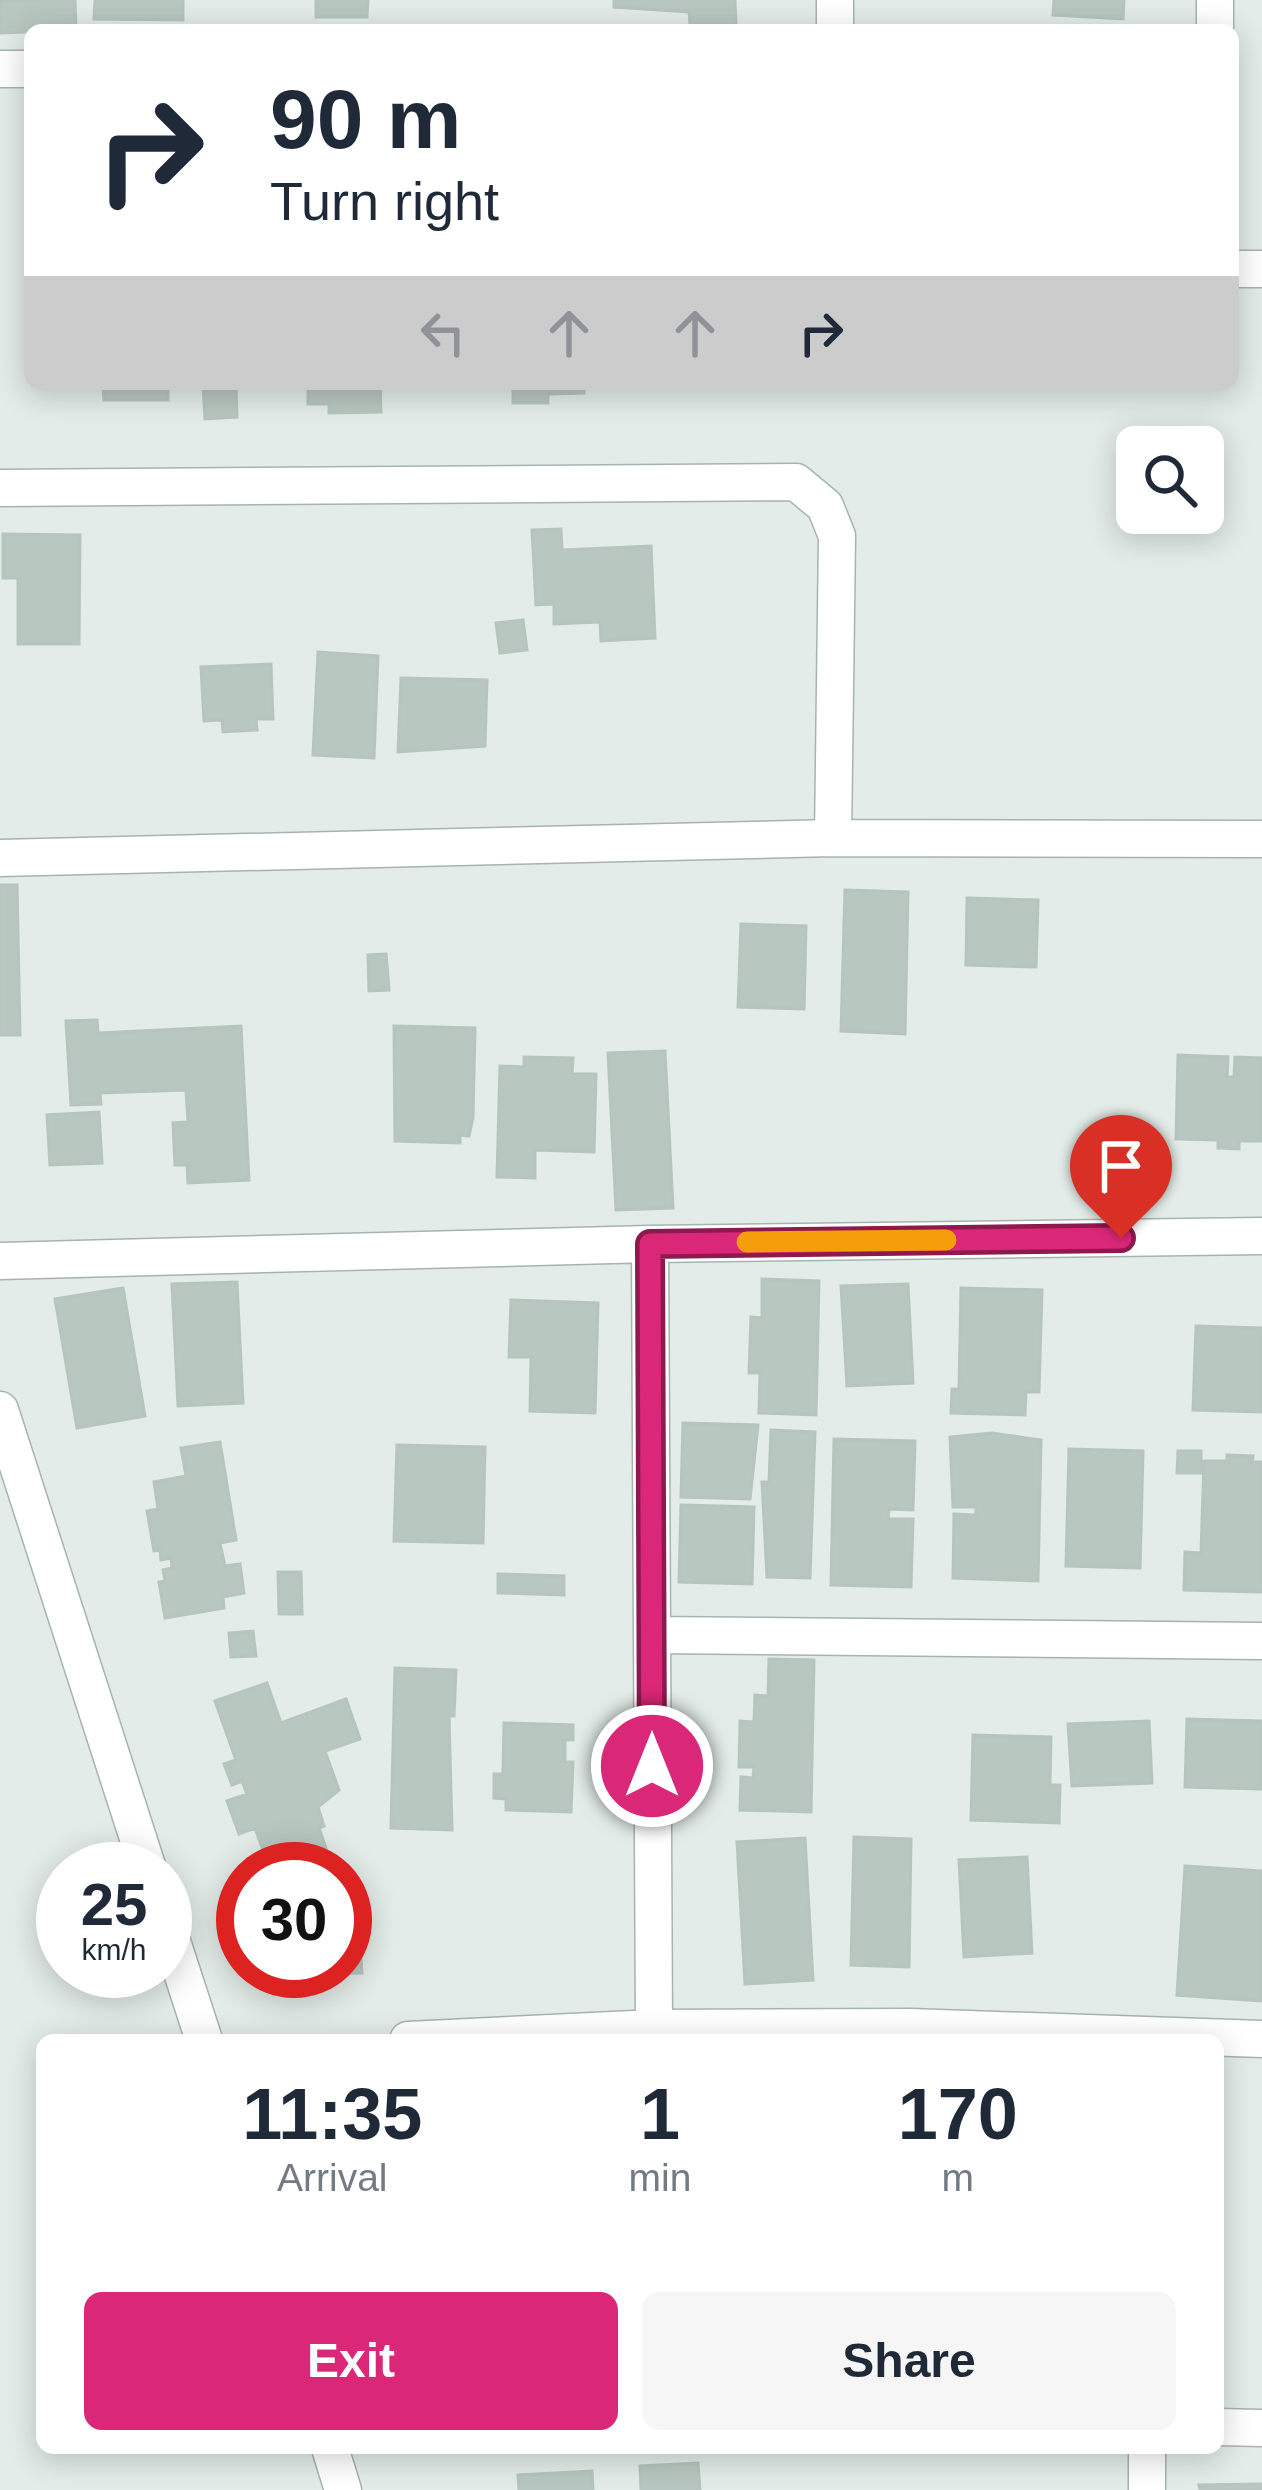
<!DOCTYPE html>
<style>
:root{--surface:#fff;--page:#f6f6f7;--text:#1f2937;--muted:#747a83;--accent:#db2777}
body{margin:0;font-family:Arial,sans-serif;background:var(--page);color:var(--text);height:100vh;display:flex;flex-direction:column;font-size:45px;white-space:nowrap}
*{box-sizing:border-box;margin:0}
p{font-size:39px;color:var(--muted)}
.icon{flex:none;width:66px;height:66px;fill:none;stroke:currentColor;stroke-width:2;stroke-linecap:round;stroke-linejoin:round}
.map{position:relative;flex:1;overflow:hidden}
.panel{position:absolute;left:36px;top:2034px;width:1188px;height:420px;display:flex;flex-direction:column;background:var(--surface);border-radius:18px;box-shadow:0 6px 30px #0003}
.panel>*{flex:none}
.guide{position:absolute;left:24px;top:24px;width:1215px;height:366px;border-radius:18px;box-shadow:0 6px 30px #0003;background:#fff;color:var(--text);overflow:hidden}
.buttons{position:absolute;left:1116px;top:426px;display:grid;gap:24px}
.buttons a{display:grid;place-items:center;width:108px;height:108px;border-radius:18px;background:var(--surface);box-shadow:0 6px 30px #0003;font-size:60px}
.speed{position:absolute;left:36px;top:1842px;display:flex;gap:24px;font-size:60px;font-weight:700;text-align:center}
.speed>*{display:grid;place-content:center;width:156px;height:156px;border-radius:50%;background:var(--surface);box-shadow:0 6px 30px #0003;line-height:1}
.speed small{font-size:30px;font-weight:400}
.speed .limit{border:18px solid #d22;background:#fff;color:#111}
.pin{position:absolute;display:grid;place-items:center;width:102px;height:102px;color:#fff;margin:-123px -51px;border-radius:50% 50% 50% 0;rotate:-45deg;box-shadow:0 0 12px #0007}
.pin .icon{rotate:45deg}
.me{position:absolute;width:132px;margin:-66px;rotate:0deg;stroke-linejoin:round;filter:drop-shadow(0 0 9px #0008)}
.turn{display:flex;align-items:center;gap:42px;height:252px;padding:0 48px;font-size:54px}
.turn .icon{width:156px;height:156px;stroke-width:2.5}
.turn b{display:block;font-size:84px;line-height:102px}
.lanes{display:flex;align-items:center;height:114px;padding:0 48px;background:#0003;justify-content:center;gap:60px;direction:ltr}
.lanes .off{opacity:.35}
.eta{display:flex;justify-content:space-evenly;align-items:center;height:204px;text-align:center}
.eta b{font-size:72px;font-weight:800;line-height:84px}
.action{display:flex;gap:24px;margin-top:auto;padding:24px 48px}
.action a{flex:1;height:138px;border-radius:18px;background:var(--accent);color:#fff;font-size:48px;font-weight:800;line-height:138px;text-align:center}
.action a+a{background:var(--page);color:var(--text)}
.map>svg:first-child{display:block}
.building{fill:#b9c7c1;stroke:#b6c5bf;stroke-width:3}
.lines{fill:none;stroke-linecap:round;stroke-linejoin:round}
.street-casing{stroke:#a6b4af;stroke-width:39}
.street{stroke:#fff;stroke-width:36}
.route-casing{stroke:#8e194d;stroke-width:30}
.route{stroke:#db2777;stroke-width:21}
.slow{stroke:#f59e0b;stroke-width:21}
</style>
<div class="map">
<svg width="1262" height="2490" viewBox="0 0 1262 2490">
<rect width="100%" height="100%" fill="#e3ece8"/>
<!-- building -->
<path class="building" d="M0,0H75L76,30L0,33Z
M95,0H183V20L94,19Z
M316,0H368L367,17H316Z
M614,0H735L736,25H690L689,12L614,7Z
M1054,0H1124L1123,19L1053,15Z
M103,384H168V400H104Z
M203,384H276V386L236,388L237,417L205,419Z
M308,384H380L381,412L329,413V404H308Z
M513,384H584V393L548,394V403H513Z
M561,529L562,550L651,546L655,638L601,641L600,622L554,624V604L536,605L532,530Z
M3,534L80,535L79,644H18V578H3Z
M523,620L527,650L500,653L496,623Z
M318,652L378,656L374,758L313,755Z
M271,664L273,719H256L257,730L223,732L222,720L204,721L201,667Z
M401,678L487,680L485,746L398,752Z
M0,885H17L20,1035H0Z
M845,890L908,892L905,1034L841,1031Z
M967,898L1038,900L1036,967L966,965Z
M741,924L806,926L804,1009L738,1007Z
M386,954L389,990L369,991L368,955Z
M97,1020L98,1033L241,1026L249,1180L188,1183L187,1165H175L173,1123L188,1122L186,1090L100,1093L101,1104L71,1105L66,1021Z
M394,1026L475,1028L473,1117L469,1136L460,1135V1143L395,1141Z
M665,1051L673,1208L616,1210L608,1053Z
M1178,1055L1228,1057L1227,1077H1234L1235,1057L1262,1058V1141H1239V1149L1218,1148V1140L1176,1139Z
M524,1057L573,1058L572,1074H596L594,1152L535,1150V1178L497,1177L500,1066L524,1067Z
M99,1112L102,1163L50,1165L47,1115Z
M762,1279L819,1281L816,1415L759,1413L760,1373H749L751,1317L762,1318Z
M237,1282L243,1403L178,1406L172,1284Z
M908,1284L913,1383L847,1386L841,1286Z
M123,1288L145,1416L77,1428L55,1299Z
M961,1288L1042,1290L1039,1392H1026L1025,1415L951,1413L952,1389H959Z
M511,1300L598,1303L595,1413L530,1411L531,1357H509Z
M1196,1326L1262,1328V1412L1193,1410Z
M683,1423L758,1425L750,1499L681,1497Z
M771,1430L815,1432L810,1578L767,1577L762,1482H769Z
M992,1433L1041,1440L1038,1581L953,1578L954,1514L976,1515V1507H953L950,1437Z
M834,1439L915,1441L913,1510L889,1509L888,1519H913L911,1587L831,1585Z
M220,1442L236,1540L220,1543L225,1566L240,1564L244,1593L223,1597L224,1608L165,1618L159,1582L165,1581L163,1570L172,1568L171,1558L161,1560L160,1550L154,1551L147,1511L158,1509L154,1482L186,1476L181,1448Z
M397,1445L485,1447L483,1543L394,1541Z
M1069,1449L1143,1451L1140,1568L1066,1566Z
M1178,1451H1201V1473H1177Z
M1227,1455L1253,1456L1252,1462H1262V1592L1184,1590L1185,1552L1201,1553L1204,1461H1227Z
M681,1505L754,1507L752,1584L679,1582Z
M278,1572H301L302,1614H279Z
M498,1574L564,1576V1595L498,1593Z
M253,1631L256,1656L231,1657L229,1633Z
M769,1659L814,1660L811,1812L740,1810L741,1777L753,1778L754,1767H739L740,1721L754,1722L755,1695L768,1696Z
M395,1668L456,1670L454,1716H449L452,1830L391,1828Z
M267,1683L281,1723L346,1699L360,1739L325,1751L339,1790L318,1807L324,1826L319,1828L333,1869H270L255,1828L239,1834L227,1801L247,1794L242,1781L232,1785L224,1764L236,1760L215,1701Z
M1187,1719L1262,1721V1789L1185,1787Z
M1149,1721L1152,1783L1072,1786L1068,1724Z
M504,1723L573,1725V1740H565V1762H573L571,1812L506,1810V1799L494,1798V1774H503Z
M973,1735L1051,1737L1050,1785H1060L1059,1823L971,1820Z
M854,1837L911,1839L909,1967L851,1965Z
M805,1838L813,1980L745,1984L737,1842Z
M1027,1857L1032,1953L964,1957L959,1860Z
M1185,1866L1262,1871V2001L1177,1995Z
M360,1946L362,1973L294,1974L345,1971V1947Z
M698,2463L700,2490H641L640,2466Z
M592,2471L593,2490H519L518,2475Z
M1262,2484V2490H1200L1199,2485Z"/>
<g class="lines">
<!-- street casing -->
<g class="street-casing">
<path id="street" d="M835,30V0
M1215,30V0
M0,69H30
M1233,269H1262
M0,488L796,482L825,506L837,536L833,838
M0,858L833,838L1262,839
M650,1244L654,2028
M0,1261L650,1244L1262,1236
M0,1410L148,1869
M652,1635L1262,1641
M165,1920L204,2040
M408,2040L654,2028L910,2027L1262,2039
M1218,2427L1262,2428
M330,2448L343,2490
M1147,2490V2448"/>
</g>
<!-- street -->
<use href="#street" class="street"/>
</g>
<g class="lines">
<!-- route casing -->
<g class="route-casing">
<path id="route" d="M652,1766L650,1244L1121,1238"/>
</g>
<!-- route -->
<use href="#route" class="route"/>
<!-- slow -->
<path class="slow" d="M747,1242L946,1240"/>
</g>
</svg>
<div class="buttons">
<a><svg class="icon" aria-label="search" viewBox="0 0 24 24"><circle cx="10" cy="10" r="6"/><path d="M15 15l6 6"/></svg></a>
</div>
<div class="speed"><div>25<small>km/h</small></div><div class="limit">30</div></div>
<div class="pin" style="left:1121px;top:1238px;background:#d93025"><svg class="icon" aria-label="arrive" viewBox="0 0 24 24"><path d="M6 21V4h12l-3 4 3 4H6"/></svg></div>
<svg class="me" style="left:652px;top:1766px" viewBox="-20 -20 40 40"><circle r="17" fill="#db2777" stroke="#fff" stroke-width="3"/><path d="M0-11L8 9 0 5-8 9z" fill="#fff"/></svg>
<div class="guide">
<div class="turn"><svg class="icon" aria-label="right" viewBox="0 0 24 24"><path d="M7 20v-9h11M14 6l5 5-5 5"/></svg><div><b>90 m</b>Turn right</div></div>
<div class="lanes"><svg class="icon off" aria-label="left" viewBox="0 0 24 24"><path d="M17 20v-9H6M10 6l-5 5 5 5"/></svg><svg class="icon off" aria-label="ahead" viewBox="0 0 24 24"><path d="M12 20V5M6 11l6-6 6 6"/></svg><svg class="icon off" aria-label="ahead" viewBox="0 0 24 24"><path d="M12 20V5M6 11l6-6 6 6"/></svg><svg class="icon" aria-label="right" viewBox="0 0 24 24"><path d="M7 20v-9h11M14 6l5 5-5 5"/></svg></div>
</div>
<section class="panel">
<div class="eta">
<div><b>11:35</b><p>Arrival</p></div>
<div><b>1</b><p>min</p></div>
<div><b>170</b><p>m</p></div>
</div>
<div class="action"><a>Exit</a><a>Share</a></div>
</section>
</div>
